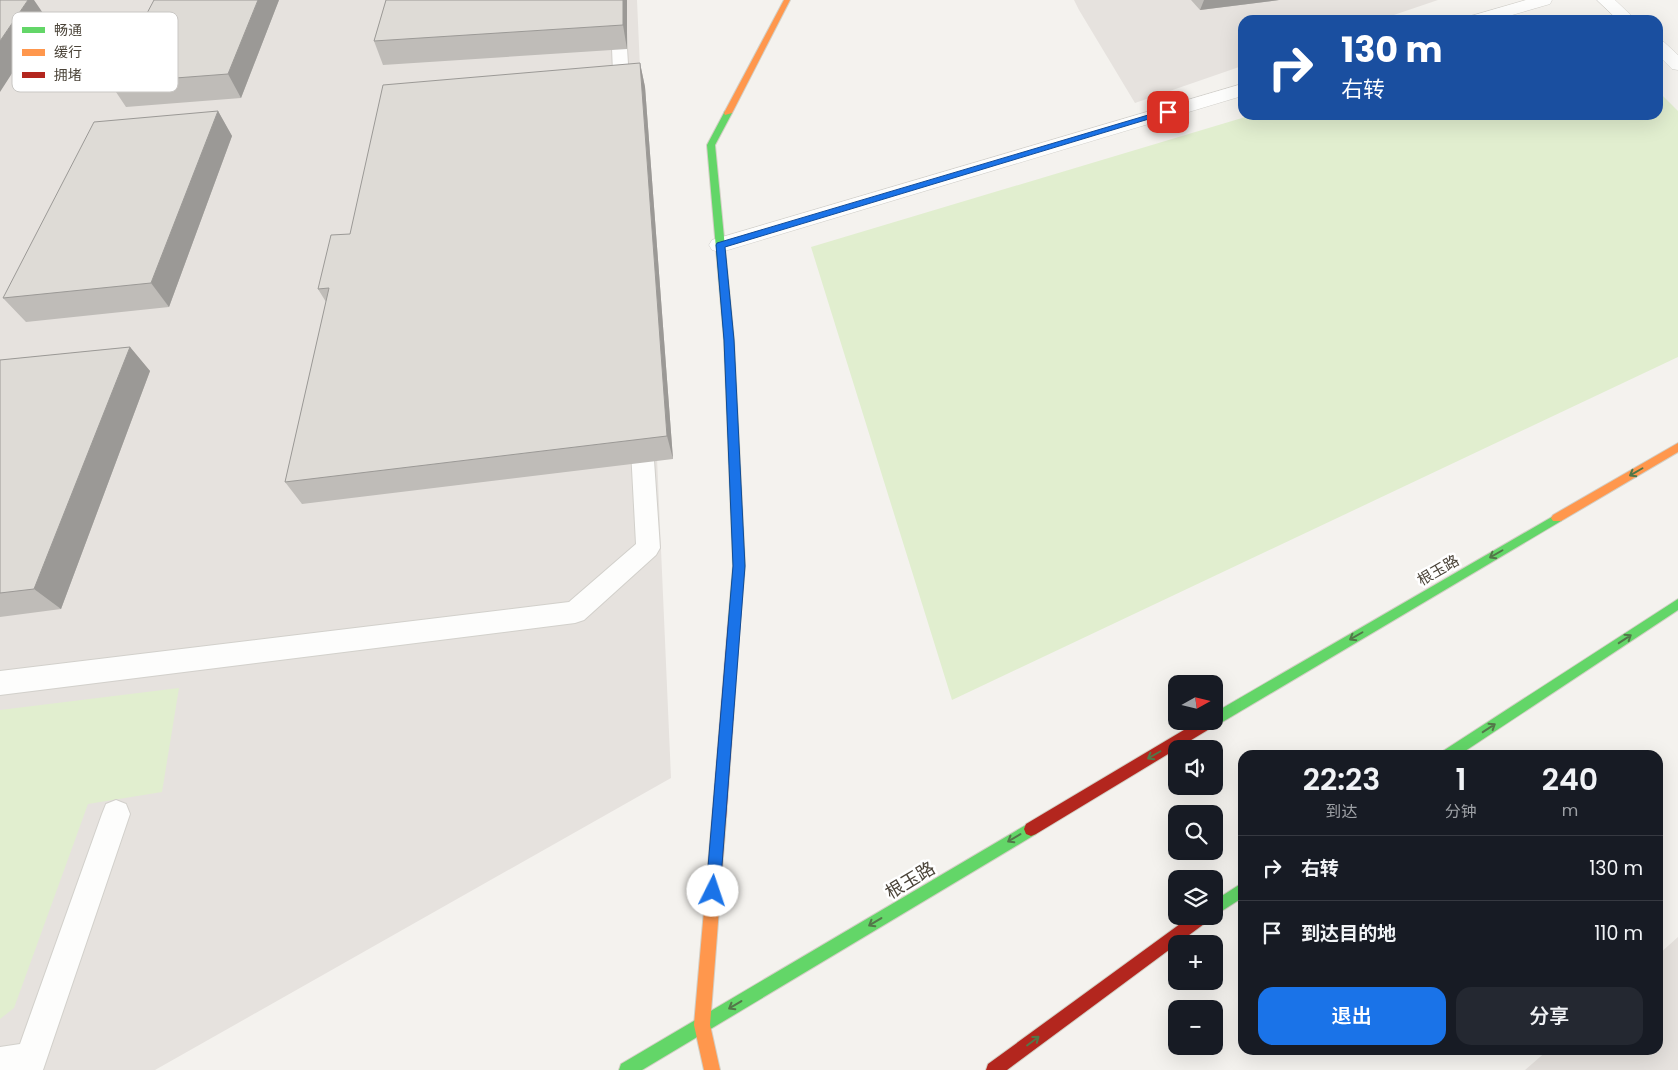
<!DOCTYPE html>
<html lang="zh">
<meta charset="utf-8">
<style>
:root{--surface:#171b24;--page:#242831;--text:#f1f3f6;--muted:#9ea1a6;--line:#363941;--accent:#1a73e8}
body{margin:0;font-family:Poppins,"Noto Sans SC",sans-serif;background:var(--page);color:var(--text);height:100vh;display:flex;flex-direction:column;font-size:19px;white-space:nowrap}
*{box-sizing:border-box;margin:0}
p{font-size:16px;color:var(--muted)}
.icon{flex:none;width:28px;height:28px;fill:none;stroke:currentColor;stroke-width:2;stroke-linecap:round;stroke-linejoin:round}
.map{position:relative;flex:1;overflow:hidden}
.details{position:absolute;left:1238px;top:750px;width:425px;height:305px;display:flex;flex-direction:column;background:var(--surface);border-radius:15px;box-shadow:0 5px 20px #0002}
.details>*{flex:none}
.guide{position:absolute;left:1238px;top:15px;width:425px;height:105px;border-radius:15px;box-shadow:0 5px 20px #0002;background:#1a4fa0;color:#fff;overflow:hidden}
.needle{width:32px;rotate:82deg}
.fabs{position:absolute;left:1168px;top:675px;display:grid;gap:10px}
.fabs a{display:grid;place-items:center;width:55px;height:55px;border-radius:10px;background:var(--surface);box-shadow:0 5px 20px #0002;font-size:25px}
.pin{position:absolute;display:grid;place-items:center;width:42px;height:42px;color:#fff;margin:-21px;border-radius:10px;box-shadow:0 2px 8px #0006}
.me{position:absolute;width:55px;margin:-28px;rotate:4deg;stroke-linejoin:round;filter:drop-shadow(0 0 4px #0008)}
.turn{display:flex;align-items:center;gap:18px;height:105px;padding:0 20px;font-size:22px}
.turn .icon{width:65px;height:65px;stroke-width:2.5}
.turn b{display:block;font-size:35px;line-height:42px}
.eta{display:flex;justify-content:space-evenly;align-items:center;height:85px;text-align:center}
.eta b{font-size:30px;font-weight:600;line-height:35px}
.action{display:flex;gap:10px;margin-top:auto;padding:10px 20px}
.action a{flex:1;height:58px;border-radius:15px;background:var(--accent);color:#fff;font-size:20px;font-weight:600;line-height:58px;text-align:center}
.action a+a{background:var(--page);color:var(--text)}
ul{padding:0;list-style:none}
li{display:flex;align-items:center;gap:15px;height:65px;padding:0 20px;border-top:1px solid var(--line)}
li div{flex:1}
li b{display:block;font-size:19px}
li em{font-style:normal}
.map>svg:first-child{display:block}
.industrial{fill:#e6e2de}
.green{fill:#e1eecf}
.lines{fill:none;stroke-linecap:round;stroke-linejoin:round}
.lane-casing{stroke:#d2d0cb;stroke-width:2}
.street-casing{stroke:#d2d0cb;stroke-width:1}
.fast-casing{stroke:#d3cfc5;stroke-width:2}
.slow-casing{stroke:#d3cfc5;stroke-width:2}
.jam-casing{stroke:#d3cfc5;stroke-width:2}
.lane{fill:#fdfdfc;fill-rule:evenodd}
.street{fill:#fdfdfc;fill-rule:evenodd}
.fast{fill:#63d668;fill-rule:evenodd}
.slow{fill:#ff974d;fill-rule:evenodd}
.jam{fill:#b3261e;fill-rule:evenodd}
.wall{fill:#bfbcb8}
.shaded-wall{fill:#9b9996}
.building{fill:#dedbd6;stroke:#9b9996}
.oneway{stroke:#537749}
.route{fill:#1a73e8;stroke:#114b97}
.labels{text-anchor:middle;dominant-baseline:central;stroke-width:5;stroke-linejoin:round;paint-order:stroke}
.street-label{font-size:15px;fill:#4b4439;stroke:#fff}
.near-street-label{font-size:18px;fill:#4b4439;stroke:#fff}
.key{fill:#fff;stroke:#c9c7c4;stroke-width:1}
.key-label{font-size:14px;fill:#4b4439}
</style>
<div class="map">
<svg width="1678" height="1070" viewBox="0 0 1678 1070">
<rect width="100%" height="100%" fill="#f4f2ee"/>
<!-- industrial -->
<path class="industrial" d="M0,0H637L671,778L155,1070H0Z
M1074,0H1438L1379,20H1242V66L1135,103L1079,10Z
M1678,937V1070H1525L1548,1050H1658V955Z"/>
<!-- green -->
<path class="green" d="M1658,91L1678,111V357L952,700L811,247L1252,115H1658Z
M179,688L162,792L88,804L14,1008L0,1019V710Z"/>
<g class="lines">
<!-- lane casing -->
<g class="lane-casing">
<path id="lane" d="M610,0H624L630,96L628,99H616L614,96Z
M641,423L649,425L652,431L660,548L656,555L584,620L575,623L0,695V671L569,602L636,544L630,431L633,425Z
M116,800L126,804L130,814L43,1070H0V1047L20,1044L102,814L106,804Z"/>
</g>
<!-- street casing -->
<g class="street-casing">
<path id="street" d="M1526,0H1552L1550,4L1495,20H1469L1471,16Z
M1597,0H1615L1636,20H1618Z
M1658,41L1664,42L1678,55V70L1672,69L1658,55Z
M1242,84V96L728,250L720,252L712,250L709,245L712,240Z"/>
</g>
<!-- fast casing -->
<g class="fast-casing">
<path id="fast" d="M725,111L732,113L715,145L734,340L745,566L740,624L738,628L734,629L730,628L728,624L733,566L724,340L707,145Z
M1557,514L1561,515L1563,518L1561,521L1219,724L1214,726L1209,724L1208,721H1214V713Z
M1678,599V610L1459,755H1441L1443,751Z
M1031,822L1036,824L1038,829L1036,834L642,1070H619L621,1064Z
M1242,883V898L1214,916V901Z"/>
</g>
<!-- slow casing -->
<g class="slow-casing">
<path id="slow" d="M784,0H790L732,113L725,115L724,113Z
M1678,443V452L1561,521H1553L1551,518L1553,515Z
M719,812L724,814L726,819L710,1025L720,1070H704L694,1025L712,819L714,814Z"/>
</g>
<!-- jam casing -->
<g class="jam-casing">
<path id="jam" d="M734,619L738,620L740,624L726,819L724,824L719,826L714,824L712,819L728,624L730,620Z
M1214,716L1217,721L1216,725L1036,834L1031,836L1026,834L1024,829L1026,824L1199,721H1214Z
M1191,916H1210L1208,921L1007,1070H986L988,1064Z"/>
</g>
<!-- lane -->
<use href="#lane" class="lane"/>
<!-- street -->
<use href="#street" class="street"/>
<!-- fast -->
<use href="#fast" class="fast"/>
<!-- slow -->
<use href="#slow" class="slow"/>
<!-- jam -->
<use href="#jam" class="jam"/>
</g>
<!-- wall -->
<path class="wall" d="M279,0L241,98L126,107L110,83Z
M386,0H627V49L383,65L374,41Z
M1191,0H1279L1200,10Z
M640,63L645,87L673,459L302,504L285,482L326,302L318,289L350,234Z
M218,111L232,136L169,307L26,322L3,298Z
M130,347L150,371L61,609L0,617V360Z"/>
<!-- shaded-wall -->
<path class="shaded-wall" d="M28,0H34L47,19L0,92V41Z
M258,0H279L241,98L228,74Z
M623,0H627V49L623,25Z
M1204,0H1279L1200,10Z
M640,63L645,87L673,459L667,436Z
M218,111L232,136L169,307L151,283Z
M130,347L150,371L61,609L34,589Z"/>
<!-- building -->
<path class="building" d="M0,0H28L0,41Z
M154,0H258L228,74L110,83Z
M386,0H623V25L374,41Z
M640,63L667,436L285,482L329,288L318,289L331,235L350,234L383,85Z
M218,111L151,283L3,298L94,122Z
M130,347L34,589L0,593V360Z"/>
<!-- one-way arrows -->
<defs><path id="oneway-shaft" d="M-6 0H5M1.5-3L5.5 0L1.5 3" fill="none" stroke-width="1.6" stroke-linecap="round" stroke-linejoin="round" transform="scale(1.25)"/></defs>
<g class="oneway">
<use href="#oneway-shaft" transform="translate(1636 472) rotate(150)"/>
<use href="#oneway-shaft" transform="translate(1496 554) rotate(150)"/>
<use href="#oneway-shaft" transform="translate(1356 636) rotate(150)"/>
<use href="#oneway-shaft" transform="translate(1625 639) rotate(-33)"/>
<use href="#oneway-shaft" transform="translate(1489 728) rotate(-33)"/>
<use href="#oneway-shaft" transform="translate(1154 755) rotate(150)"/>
<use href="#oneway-shaft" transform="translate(1014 838) rotate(149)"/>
<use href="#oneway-shaft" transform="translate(875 922) rotate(149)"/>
<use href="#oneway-shaft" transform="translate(735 1005) rotate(149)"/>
<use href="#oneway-shaft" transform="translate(1033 1041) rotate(-37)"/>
</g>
<!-- route -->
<path class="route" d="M1165,110L1172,112L725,247L734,340L745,566L720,891L718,896L713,898L708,896L706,891L733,566L724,340L716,245L717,243Z"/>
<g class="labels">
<!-- street labels -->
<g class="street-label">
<text transform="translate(1438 570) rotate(-30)">根玉路</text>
</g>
<!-- near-street labels -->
<g class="near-street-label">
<text transform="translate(910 880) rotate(-31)">根玉路</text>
</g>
</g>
<!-- legend -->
<rect x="12" y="12" width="166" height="80" rx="8" class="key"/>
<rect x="22" y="27" width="23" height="6" fill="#63d668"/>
<rect x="22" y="49" width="23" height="7" fill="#ff974d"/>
<rect x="22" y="72" width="23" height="6" fill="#b3261e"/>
<g class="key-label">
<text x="54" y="35">畅通</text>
<text x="54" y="57">缓行</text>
<text x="54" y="80">拥堵</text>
</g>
</svg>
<div class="fabs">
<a><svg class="needle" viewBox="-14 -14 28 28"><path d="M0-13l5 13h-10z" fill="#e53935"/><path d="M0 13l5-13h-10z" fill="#9ea1a6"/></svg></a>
<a><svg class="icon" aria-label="sound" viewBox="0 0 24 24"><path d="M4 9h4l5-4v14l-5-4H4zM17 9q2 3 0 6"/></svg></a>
<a><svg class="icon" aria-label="search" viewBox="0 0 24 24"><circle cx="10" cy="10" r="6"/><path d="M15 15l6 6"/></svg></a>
<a><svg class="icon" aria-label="layers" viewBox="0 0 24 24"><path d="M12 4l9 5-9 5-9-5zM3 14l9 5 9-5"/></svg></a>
<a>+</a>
<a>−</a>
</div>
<div class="pin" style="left:1168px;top:112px;background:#d93025"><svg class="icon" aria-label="arrive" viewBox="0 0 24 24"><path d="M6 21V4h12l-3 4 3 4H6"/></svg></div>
<svg class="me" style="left:713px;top:891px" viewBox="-20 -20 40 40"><circle r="19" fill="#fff"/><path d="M0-13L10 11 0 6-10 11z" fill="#1a73e8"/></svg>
<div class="guide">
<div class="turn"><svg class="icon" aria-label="right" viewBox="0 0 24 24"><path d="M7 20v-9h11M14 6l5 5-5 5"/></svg><div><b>130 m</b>右转</div></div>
</div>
<section class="details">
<div class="eta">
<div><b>22:23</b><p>到达</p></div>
<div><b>1</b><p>分钟</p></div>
<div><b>240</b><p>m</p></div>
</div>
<ul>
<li><svg class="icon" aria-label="right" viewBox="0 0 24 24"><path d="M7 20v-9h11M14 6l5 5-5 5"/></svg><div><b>右转</b></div><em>130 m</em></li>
<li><svg class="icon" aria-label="arrive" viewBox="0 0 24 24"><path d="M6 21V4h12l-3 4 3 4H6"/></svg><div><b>到达目的地</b></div><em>110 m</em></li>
</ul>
<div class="action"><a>退出</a><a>分享</a></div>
</section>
</div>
